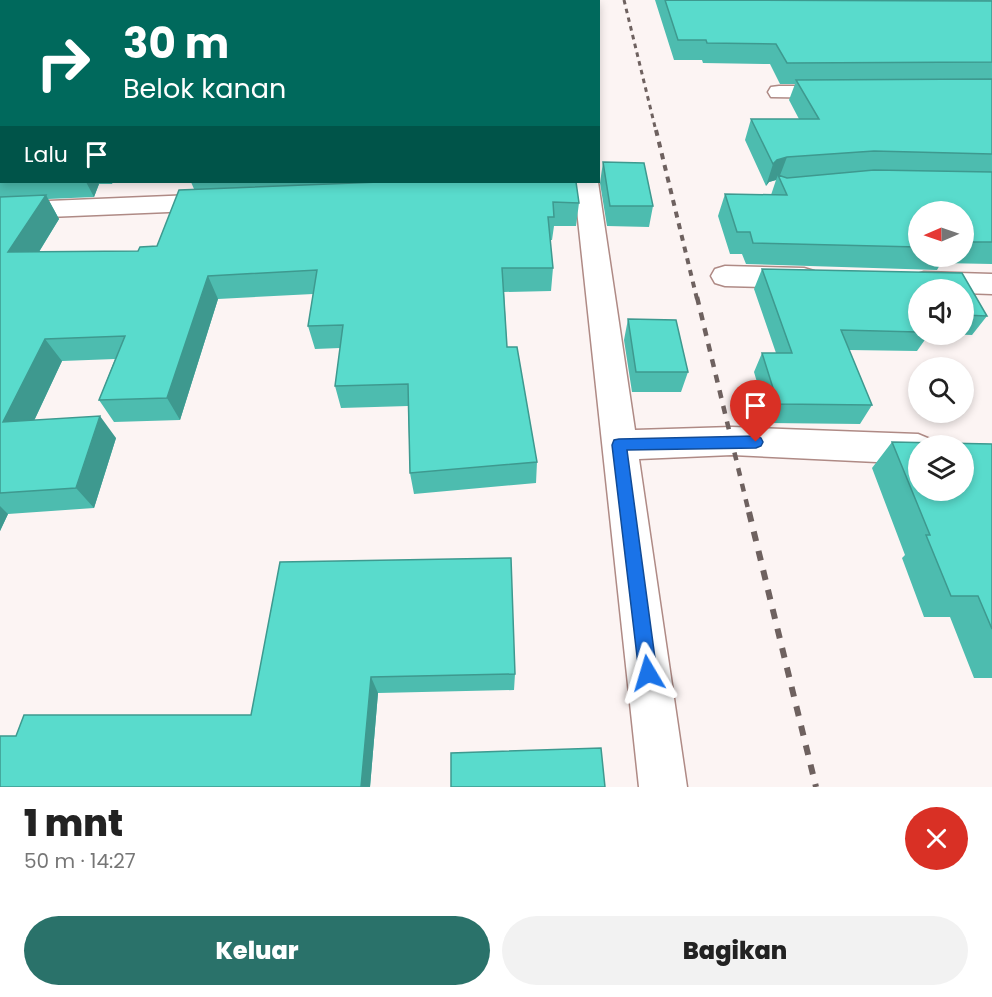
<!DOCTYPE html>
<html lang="id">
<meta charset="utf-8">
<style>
:root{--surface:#fff;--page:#f2f2f2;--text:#222;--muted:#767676;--accent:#2a726a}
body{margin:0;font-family:Poppins,sans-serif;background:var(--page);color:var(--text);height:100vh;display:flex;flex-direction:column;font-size:22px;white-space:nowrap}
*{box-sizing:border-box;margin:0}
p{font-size:20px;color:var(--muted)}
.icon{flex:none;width:33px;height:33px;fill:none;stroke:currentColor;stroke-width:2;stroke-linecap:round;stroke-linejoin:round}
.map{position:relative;height:787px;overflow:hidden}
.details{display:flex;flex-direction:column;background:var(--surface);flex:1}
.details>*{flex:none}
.top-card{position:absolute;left:0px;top:0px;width:600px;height:183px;box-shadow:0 3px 9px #0003;background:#00695c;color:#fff;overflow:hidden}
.needle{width:39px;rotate:268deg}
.fabs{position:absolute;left:908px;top:201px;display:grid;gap:12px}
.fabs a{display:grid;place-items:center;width:66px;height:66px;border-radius:50%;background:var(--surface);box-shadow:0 3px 9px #0003;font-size:30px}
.pin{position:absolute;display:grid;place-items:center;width:51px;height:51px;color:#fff;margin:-62px -26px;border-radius:50% 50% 50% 0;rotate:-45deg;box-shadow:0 0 6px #0007}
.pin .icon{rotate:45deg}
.me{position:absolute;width:66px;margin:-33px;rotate:353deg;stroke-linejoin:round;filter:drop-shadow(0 0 4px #0008)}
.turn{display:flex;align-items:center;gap:21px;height:126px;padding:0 24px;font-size:27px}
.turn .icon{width:78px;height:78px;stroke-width:2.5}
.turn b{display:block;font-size:42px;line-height:51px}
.then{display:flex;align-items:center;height:57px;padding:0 24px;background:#0003;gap:12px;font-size:22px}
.round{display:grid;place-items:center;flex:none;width:63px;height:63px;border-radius:32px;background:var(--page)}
.head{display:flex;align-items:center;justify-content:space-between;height:102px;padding:0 24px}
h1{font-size:36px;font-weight:800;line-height:45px}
.cta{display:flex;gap:12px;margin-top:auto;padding:12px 24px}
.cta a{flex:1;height:69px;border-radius:36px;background:var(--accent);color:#fff;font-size:24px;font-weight:800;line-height:69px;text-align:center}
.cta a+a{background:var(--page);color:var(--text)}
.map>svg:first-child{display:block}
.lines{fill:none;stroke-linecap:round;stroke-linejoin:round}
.minor-casing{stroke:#af8a85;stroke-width:3}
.minor{fill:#fff;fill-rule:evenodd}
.rail-far3{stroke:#6e615f;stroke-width:3;stroke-dasharray:4.5 4.5;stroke-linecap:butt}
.rail-far2{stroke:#6e615f;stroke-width:4;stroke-dasharray:6 6;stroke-linecap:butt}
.rail-far1{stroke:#6e615f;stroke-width:4.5;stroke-dasharray:8 8;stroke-linecap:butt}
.rail{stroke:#6e615f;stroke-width:6;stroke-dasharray:10 10;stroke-linecap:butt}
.wall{fill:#4dbcaf;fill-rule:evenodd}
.shaded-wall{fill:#3e998f}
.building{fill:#59dbcc;stroke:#3e998f;stroke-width:1.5;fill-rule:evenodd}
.route{fill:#1a73e8;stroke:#114b97;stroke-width:1.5}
</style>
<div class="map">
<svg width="992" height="787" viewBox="0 0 992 787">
<rect width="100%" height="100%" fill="#fcf4f3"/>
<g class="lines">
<!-- minor casing -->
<g class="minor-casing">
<path id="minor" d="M110,0H129L109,2Z
M554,0H572V2H554Z
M779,86H837L845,87L848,92L845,97L837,98L771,97L768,92L771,87Z
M2,131V147H0V132Z
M574,182H598L635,430L732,427L918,434L930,439L934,446H918V464L732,455L639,459L687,787H639Z
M217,194L226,197L230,202L226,207L217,210L0,219V203Z
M725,266L804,268L814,271L818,278L814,285L804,288L725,286L715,283L711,276L715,269Z
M924,272L992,274V294L963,293V290L914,289L910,282L914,275Z"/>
</g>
<!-- minor -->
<use href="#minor" class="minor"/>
<!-- rail-far3 -->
<path class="rail-far3" d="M624,0L656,131"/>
<!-- rail-far2 -->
<path class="rail-far2" d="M656,130L697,299"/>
<!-- rail-far1 -->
<path class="rail-far1" d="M697,297L749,513"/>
<!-- rail -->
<path class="rail" d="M749,512L816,787"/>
</g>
<!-- wall -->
<path class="wall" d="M0,0H92L91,2H2V126H0Z
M655,0H992V264L941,263L937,270L746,264L742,254H730L718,216L725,194L771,195L776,180L769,182L766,186L745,140L751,119H799L789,100L795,84H780L770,64L703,63L702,60H674ZM918,212H963V256H918Z
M2,146V182H113L112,184H99L94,197L48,199L59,219L39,252L138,251L157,246L194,189L191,182H576L579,203L576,226H554L552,240H550L553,268L551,291L504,292L507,347L537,462L536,483L414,494L410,473L408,406L341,408L335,386L340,348L315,349L308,326L313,294L218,299L180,420L114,422L99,400L115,359L62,361L34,421L116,438L94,508L8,514L0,531V148Z
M603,162L653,206L649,227L607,226L600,183Z
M762,269L962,273L987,316L972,335L941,334H963V290H918V334H929L917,351L849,350L872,405L860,424L769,423L754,372L762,353H776L754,289Z
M628,319L688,372L681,392H632L624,340Z
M892,442L992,444V678H974L950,617H924L902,558L905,555L872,468Z
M280,562L515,674L514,690L378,693L370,787L16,736L251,715Z"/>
<!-- shaded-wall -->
<path class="shaded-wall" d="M67,0H92L91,2H66Z
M787,157L779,178L778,175L776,180L769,182L766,186L773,164L777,160Z
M86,182H98L99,184L94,197Z
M46,195L59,219L24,276L8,252Z
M208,276L218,299L180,420L167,398Z
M45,339L62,361L23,444L3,422Z
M100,416L116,438L94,508L76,488Z
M0,506L8,514L0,531Z
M371,677L378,693L370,787H361Z"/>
<!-- building -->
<path class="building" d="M0,0H67L66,2H2V104H0Z
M172,0H474L475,2H171Z
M665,0L992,1V62L787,63L776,44L707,43L706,40H678Z
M992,79V154L874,151L787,157L777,160L773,164L751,119H819L796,80Z
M2,146V177L0,178V148Z
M603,162L644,163L653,206H610Z
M874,170L992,172V242H963V212H918V247L753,243L750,232H737L725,194L787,195L778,175L787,178Z
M379,182H576L579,203L553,202L554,217H548L553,268H502L507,347H517L537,462L410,473L408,384L335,386L343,325L308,326L317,270L208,276L167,398L99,400L125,336L45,339L3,422L100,416L76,488L0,493V197L46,195L8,252L138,251L140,247L157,246L179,190Z
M762,269L962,273L987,316L963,315V290H918V332L841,330L872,405L778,404L762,353H792Z
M628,319L676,320L688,372H636Z
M892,442L992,444V629L978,596H951L926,535H930ZM918,446H963V490H918Z
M511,558L515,674L371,677L361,787H0V736H16L24,715H251L280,562Z
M601,748L605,787H451V753Z"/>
<!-- route -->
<path class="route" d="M756,436L761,438L763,442L761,446L756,448L627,450L657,673L655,679L648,682L642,679L639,673L612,445L614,440L619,439Z"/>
</svg>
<div class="fabs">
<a><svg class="needle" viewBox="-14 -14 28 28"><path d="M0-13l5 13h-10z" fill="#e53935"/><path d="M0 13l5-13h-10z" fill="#767676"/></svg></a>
<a><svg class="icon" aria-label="sound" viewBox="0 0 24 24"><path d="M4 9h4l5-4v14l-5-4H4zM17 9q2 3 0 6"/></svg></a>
<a><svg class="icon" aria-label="search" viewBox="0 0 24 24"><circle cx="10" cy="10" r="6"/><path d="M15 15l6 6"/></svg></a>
<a><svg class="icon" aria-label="layers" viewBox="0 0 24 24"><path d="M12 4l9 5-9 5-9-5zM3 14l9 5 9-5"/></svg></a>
</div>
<div class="pin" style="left:756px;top:442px;background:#d93025"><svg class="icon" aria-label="arrive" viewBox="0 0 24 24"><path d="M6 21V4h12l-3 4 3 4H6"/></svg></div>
<svg class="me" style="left:648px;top:673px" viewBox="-20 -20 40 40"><path d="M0-17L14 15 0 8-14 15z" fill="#1a73e8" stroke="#fff" stroke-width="4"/></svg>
<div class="top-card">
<div class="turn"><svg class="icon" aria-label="right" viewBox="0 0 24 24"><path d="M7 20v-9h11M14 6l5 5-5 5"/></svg><div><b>30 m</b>Belok kanan</div></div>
<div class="then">Lalu<svg class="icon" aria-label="arrive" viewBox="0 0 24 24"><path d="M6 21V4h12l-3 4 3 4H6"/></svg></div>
</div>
</div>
<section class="details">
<div class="head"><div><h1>1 mnt</h1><p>50 m · 14:27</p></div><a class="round" style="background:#d93025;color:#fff"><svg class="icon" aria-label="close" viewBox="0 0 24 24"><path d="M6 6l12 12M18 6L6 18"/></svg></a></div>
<div class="cta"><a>Keluar</a><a>Bagikan</a></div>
</section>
